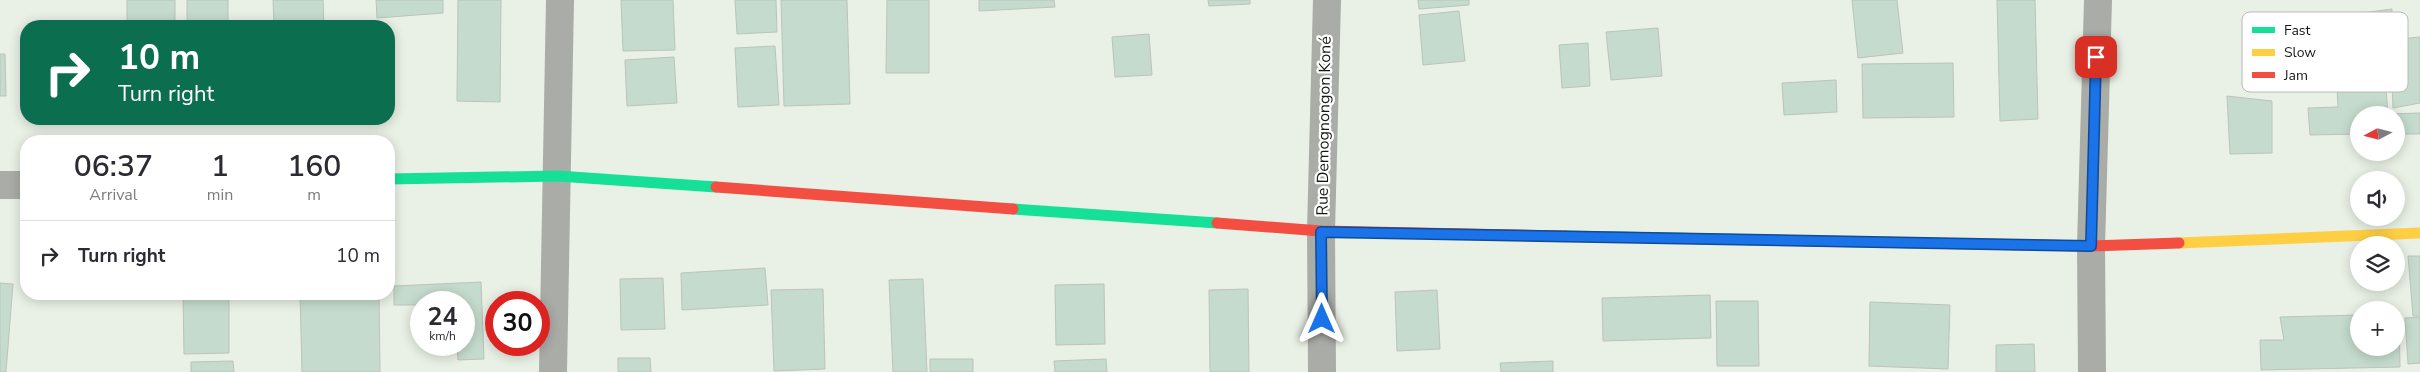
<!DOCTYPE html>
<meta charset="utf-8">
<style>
:root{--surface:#fff;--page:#f7f7f7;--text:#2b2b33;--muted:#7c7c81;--line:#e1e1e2}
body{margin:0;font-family:"Nunito Sans",sans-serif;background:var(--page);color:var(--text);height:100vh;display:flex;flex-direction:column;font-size:19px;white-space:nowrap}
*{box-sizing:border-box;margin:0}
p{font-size:16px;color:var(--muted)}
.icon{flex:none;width:28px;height:28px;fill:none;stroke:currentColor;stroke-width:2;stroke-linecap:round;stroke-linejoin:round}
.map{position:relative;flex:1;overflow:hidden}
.panel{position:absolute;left:20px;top:135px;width:375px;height:165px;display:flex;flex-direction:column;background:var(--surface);border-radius:20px;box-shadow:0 2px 12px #0003}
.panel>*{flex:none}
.top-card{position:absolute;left:20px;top:20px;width:375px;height:105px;border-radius:20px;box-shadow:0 2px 12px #0003;background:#0b6e4f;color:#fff;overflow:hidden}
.needle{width:32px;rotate:263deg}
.controls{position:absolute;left:2350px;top:106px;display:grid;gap:10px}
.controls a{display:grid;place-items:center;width:55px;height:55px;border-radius:50%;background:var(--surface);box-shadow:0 2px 12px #0003;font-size:25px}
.speed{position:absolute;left:410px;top:291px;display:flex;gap:10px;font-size:25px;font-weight:700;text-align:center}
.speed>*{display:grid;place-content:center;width:65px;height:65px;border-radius:50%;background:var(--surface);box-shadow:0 2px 12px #0003;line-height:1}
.speed small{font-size:12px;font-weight:400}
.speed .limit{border:8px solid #d22;background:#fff;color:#111}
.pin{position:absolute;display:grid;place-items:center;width:42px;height:42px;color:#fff;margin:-21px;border-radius:10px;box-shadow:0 2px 8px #0006}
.me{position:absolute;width:55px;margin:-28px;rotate:0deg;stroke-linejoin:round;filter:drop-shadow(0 0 4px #0008)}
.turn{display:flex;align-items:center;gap:18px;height:105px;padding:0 15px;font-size:22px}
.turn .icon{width:65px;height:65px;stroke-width:2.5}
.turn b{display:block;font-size:35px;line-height:42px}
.eta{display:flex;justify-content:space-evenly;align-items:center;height:85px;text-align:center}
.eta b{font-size:30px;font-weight:600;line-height:35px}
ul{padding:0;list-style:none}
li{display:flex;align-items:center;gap:15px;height:70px;padding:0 15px;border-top:1px solid var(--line)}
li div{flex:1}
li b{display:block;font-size:19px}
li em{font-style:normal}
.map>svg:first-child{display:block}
.building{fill:#c4dbcd;stroke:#bcc3bc}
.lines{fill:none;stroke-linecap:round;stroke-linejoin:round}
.street{stroke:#aaaca7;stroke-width:28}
.fast{stroke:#16e098;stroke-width:11}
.slow{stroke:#ffcf43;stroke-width:11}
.jam{stroke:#f24e42;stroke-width:11}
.route-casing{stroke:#114b97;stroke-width:12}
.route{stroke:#1a73e8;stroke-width:9}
.labels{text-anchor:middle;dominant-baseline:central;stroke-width:4.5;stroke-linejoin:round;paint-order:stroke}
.street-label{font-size:16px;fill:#151913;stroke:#fff}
.key{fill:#fff;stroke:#b9bab8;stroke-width:1}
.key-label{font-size:14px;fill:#151913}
</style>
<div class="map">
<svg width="2420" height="372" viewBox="0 0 2420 372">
<rect width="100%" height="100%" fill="#e9f0e5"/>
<!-- building -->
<path class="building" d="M127,0H175V26H127Z
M187,0H228V26H187Z
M273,0H323L324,26H274Z
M376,0H443V13L377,18Z
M458,0H501L500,102L457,101Z
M621,0H673L675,50L623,51Z
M735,0H776L777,32L737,34Z
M781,0H847L850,104L784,106Z
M887,0H929V73H886Z
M979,0H1054L1055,7L979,11Z
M1208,0H1250V4L1209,6Z
M1418,0H1469V5L1419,9Z
M1852,0H1897L1903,53L1858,58Z
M1997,0H2035L2038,119L2000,121Z
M2392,9L2387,86H2369V55L2360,72L2332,70V25L2363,27L2362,13Z
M1459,11L1465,61L1423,65L1419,15Z
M1658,28L1662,76L1611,80L1606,32Z
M1149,34L1152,75L1115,77L1112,37Z
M2420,37V103L2393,108L2390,40Z
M1588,43L1590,86L1562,88L1559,45Z
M775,46L779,105L738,107L735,48Z
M0,54H5L6,96H0Z
M674,57L677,103L627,106L625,60Z
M1953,63L1954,117L1863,118L1862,64Z
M1836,80L1837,112L1784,115L1782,83Z
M2337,88L2386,90L2388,114L2420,113V134H2396V115H2359V134L2310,135L2308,108L2338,107Z
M2227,96L2272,101V153L2230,154Z
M2408,256H2420V316H2413Z
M765,268L768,305L682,310L681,273Z
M663,278L665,329L621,330L620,279Z
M923,279L927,372H893L889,280Z
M481,282L484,359L458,360L457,345H464V302H421V305H394V286Z
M0,283L13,284L6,372H0Z
M1104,284L1105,344L1056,345L1055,285Z
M823,289L825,369L774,371L771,290Z
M1248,289L1249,372H1210L1209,290Z
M1437,290L1440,349L1397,351L1395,292Z
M183,294H229V353L184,354Z
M300,294H379L380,372H302Z
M1710,295L1711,338L1603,341L1602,298Z
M1716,301H1758L1759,366H1717Z
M1870,302L1950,305L1948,369L1869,366Z
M2396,314H2399L2400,367L2261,370L2260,340H2284L2280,317L2359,315V348H2396Z
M2420,317V363L2408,364L2405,318Z
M2034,344L2035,372H1996V345Z
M618,358H650L651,372H618Z
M930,359H973V372H930Z
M1106,359L1107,372H1055L1054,361Z
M233,361L234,372H191V362Z
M1553,361V372H1501L1500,363Z"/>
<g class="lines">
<!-- street -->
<path class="street" d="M0,185H26
M553,372L560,0
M1322,372L1321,231L1327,0
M2092,372L2091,246L2098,0"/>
<!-- fast -->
<path class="fast" d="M389,179L558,176L716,187
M1013,209L1217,223
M1566,236L1972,244"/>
<!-- slow -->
<path class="slow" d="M2179,243L2420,233"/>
<!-- jam -->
<path class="jam" d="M716,187L1013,209
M1217,223L1321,231L1566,236
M1972,244L2091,246L2179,243"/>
</g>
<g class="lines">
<!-- route casing -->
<g class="route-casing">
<path id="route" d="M1322,319L1321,232L2091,246L2096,57"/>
</g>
<!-- route -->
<use href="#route" class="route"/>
</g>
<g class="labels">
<!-- street labels -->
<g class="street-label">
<text transform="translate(1324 126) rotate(-89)">Rue Demognongon Koné</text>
</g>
</g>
<!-- legend -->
<rect x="2242" y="12" width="166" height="80" rx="8" class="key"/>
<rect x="2252" y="27" width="23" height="6" fill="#16e098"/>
<rect x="2252" y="49" width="23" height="7" fill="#ffcf43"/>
<rect x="2252" y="72" width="23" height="6" fill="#f24e42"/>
<g class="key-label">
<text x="2284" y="35">Fast</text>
<text x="2284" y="57">Slow</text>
<text x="2284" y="80">Jam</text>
</g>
</svg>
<div class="controls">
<a><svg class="needle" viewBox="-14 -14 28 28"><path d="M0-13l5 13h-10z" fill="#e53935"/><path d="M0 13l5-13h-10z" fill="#7c7c81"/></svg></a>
<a><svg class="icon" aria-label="sound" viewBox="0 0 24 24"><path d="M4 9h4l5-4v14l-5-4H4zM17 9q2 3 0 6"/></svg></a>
<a><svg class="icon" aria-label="layers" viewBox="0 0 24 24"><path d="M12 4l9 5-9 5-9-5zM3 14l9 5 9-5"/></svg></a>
<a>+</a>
</div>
<div class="speed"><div>24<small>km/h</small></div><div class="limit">30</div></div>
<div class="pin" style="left:2096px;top:57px;background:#d93025"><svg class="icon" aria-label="arrive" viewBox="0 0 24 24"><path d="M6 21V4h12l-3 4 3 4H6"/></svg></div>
<svg class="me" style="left:1322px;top:319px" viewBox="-20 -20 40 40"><path d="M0-17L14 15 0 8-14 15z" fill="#1a73e8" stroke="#fff" stroke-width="4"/></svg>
<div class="top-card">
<div class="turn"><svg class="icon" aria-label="right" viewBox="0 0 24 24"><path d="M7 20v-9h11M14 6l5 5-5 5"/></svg><div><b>10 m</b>Turn right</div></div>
</div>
<section class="panel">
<div class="eta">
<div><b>06:37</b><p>Arrival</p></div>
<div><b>1</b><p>min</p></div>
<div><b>160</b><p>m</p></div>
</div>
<ul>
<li><svg class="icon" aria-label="right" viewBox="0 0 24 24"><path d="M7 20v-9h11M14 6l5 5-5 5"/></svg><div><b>Turn right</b></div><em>10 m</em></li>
</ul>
</section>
</div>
